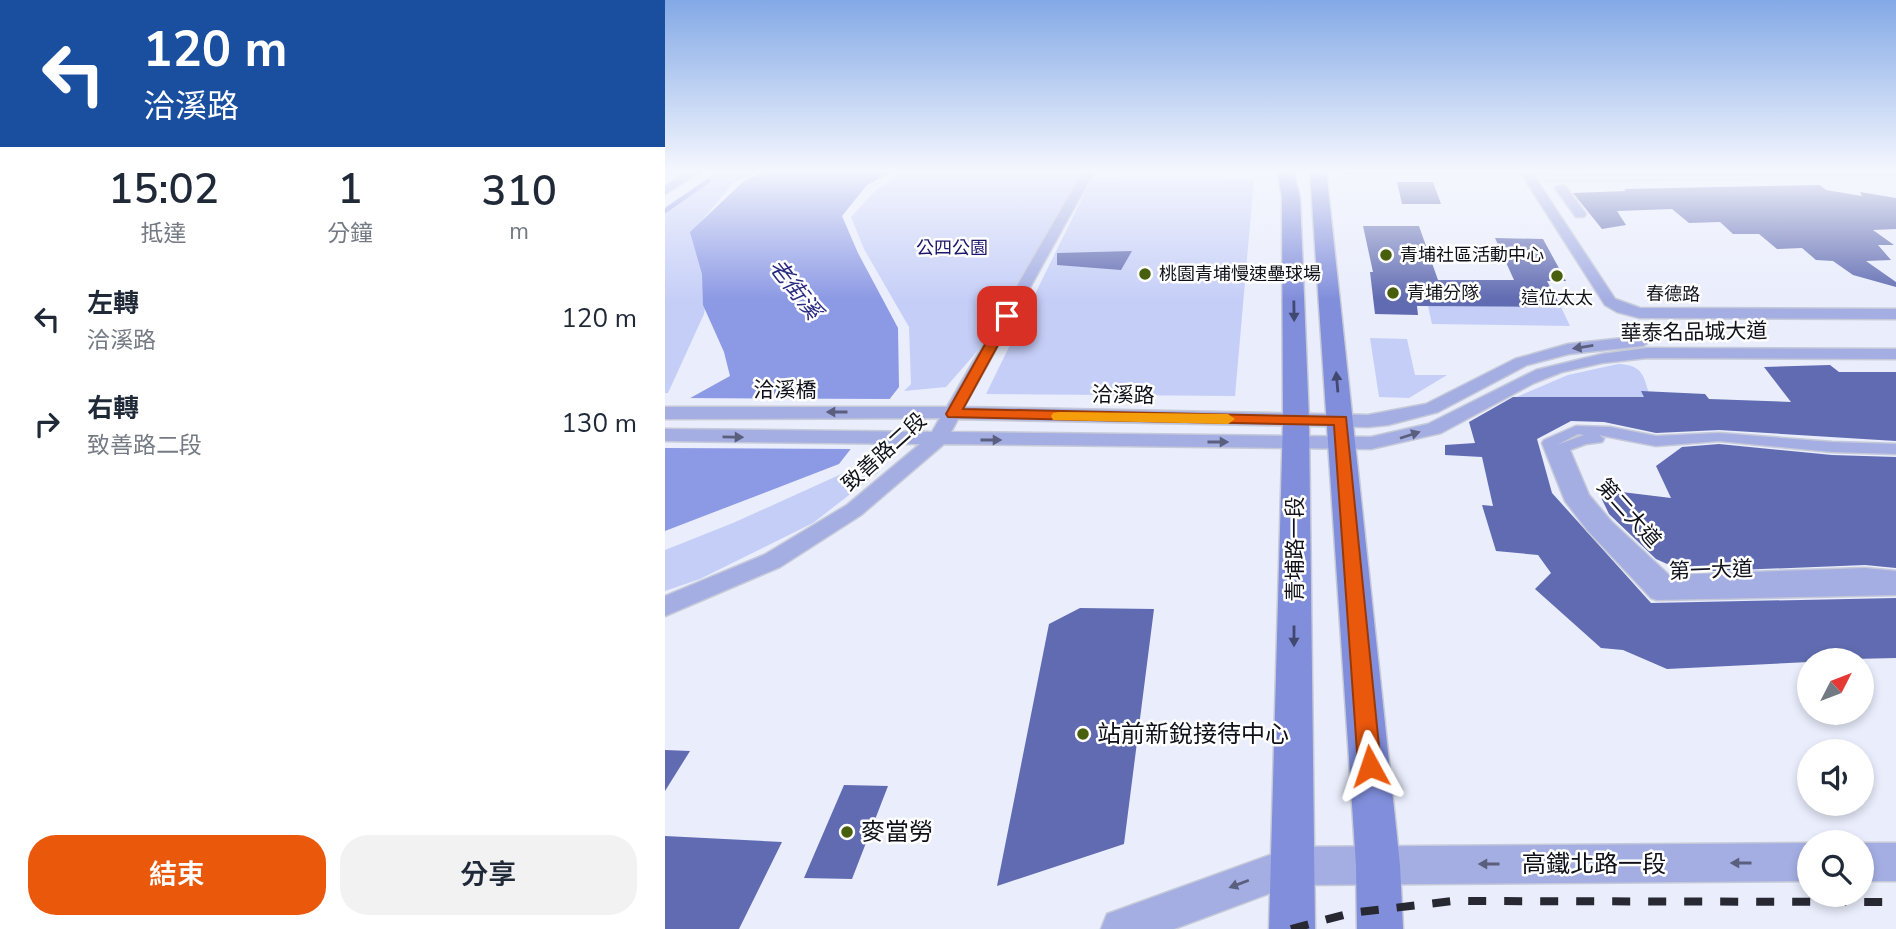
<!DOCTYPE html>
<html lang="zh-TW">
<meta charset="utf-8">
<style>
:root{--surface:#fff;--page:#f2f2f3;--text:#1f2937;--muted:#747a83;--accent:#ea580c}
body{margin:0;font-family:"Nunito Sans","Noto Sans TC",sans-serif;background:var(--page);color:var(--text);height:100vh;display:flex;flex-direction:column;font-size:26px;white-space:nowrap}
*{box-sizing:border-box;margin:0}
p{font-size:23px;color:var(--muted)}
.icon{flex:none;width:38px;height:38px;fill:none;stroke:currentColor;stroke-width:2;stroke-linecap:round;stroke-linejoin:round}
.map{position:relative;flex:1;overflow:hidden}
.details{display:flex;flex-direction:column;background:var(--surface);width:665px}
.details>*{flex:none}
.top-card{background:#1a4fa0;color:#fff;overflow:hidden}
.needle{width:46px;rotate:48deg}
.controls{position:absolute;left:1132px;top:648px;display:grid;gap:14px}
.controls a{display:grid;place-items:center;width:77px;height:77px;border-radius:50%;background:var(--surface);box-shadow:0 4px 10px #0003;font-size:35px}
.pin{position:absolute;display:grid;place-items:center;width:60px;height:60px;color:#fff;margin:-30px;border-radius:14px;box-shadow:0 4px 10px #0006}
.me{position:absolute;width:77px;margin:-38px;rotate:355deg;stroke-linejoin:round;filter:drop-shadow(0 0 5px #0008)}
.turn{display:flex;align-items:center;gap:24px;height:147px;padding:0 28px;font-size:32px}
.turn .icon{width:91px;height:91px;stroke-width:2.5}
.turn b{display:block;font-size:49px;line-height:60px}
.eta{display:flex;justify-content:space-evenly;align-items:center;height:119px;text-align:center}
.eta b{font-size:42px;font-weight:600;line-height:49px}
.cta{display:flex;gap:14px;margin-top:auto;padding:14px 28px}
.cta a{flex:1;height:80px;border-radius:28px;background:var(--accent);color:#fff;font-size:28px;font-weight:600;line-height:80px;text-align:center}
.cta a+a{background:var(--page);color:var(--text)}
ul{padding:0;list-style:none}
li{display:flex;align-items:center;gap:21px;height:105px;padding:0 28px}
li div{flex:1}
li b{display:block;font-size:26px}
li em{font-style:normal}
main{display:flex;flex:1;min-height:0}
.map>svg:first-child{display:block}
.green{fill:#c5cef7}
.water{fill:#8c99e4}
.pier{fill:#e9edfc}
.lines{fill:none;stroke-linecap:round;stroke-linejoin:round}
.stream{stroke:#8c99e4;stroke-width:4.5}
.building{fill:#606bb1}
.pedestrian-casing{stroke:#c6cad8;stroke-width:3}
.minor-casing{stroke:#c6cad8;stroke-width:3}
.tertiary-casing{stroke:#c6cad8;stroke-width:3}
.secondary-casing{stroke:#c6cad8;stroke-width:3}
.pedestrian{fill:#a4aee3;fill-rule:evenodd}
.minor{fill:#a4aee3;fill-rule:evenodd}
.tertiary{fill:#a4aee3;fill-rule:evenodd}
.secondary{fill:#808edb;fill-rule:evenodd}
.rail{stroke:#272832;stroke-width:8;stroke-dasharray:18 18;stroke-linecap:butt}
.oneway{fill:#424970}
.oneway2{fill:#5a5f7e}
.route{fill:#ea580c;stroke:#983908;stroke-width:2}
.slow{fill:#f59e0b}
.poi-dot{fill:#48600d;stroke:#fff;stroke-width:2.5}
.labels{text-anchor:middle;dominant-baseline:central;stroke-width:5;stroke-linejoin:round;paint-order:stroke}
.far-park-label{font-size:18px;fill:#1c166c;stroke:#fff}
.far-poi-label{font-size:18px;fill:#0f1019;stroke:#fff;text-anchor:start}
.far-street-label{font-size:18px;fill:#0f1019;stroke:#fff}
.street-label{font-size:21px;fill:#0f1019;stroke:#fff}
.water-label{font-size:23px;font-style:italic;fill:#2a2c82;stroke:#fff}
.near-poi-label{font-size:24px;fill:#0f1019;stroke:#fff;text-anchor:start}
.near-street-label{font-size:24px;fill:#0f1019;stroke:#fff}
</style>
<main>
<section class="details">
<div class="top-card">
<div class="turn"><svg class="icon" aria-label="left" viewBox="0 0 24 24"><path d="M17 20v-9H6M10 6l-5 5 5 5"/></svg><div><b>120 m</b>洽溪路</div></div>
</div>
<div class="eta">
<div><b>15:02</b><p>抵達</p></div>
<div><b>1</b><p>分鐘</p></div>
<div><b>310</b><p>m</p></div>
</div>
<ul>
<li><svg class="icon" aria-label="left" viewBox="0 0 24 24"><path d="M17 20v-9H6M10 6l-5 5 5 5"/></svg><div><b>左轉</b><p>洽溪路</p></div><em>120 m</em></li>
<li><svg class="icon" aria-label="right" viewBox="0 0 24 24"><path d="M7 20v-9h11M14 6l5 5-5 5"/></svg><div><b>右轉</b><p>致善路二段</p></div><em>130 m</em></li>
</ul>
<div class="cta"><a>結束</a><a>分享</a></div>
</section>
<div class="map">
<svg width="1231" height="929" viewBox="0 0 1231 929">
<rect width="100%" height="100%" fill="#e9edfc"/>
<!-- green -->
<path class="green" d="M420,170L323,339L281,387L239,391L246,384L244,327L199,249L186,217L210,191L237,172Z
M63,171H96L69,182L28,231L43,288L39,314L3,393H0V207L48,175Z
M427,178L589,179L570,396L321,394Z
M878,179H1154L881,183Z
M763,306L896,307L905,326L767,324Z
M705,338L742,339L750,375H782L744,398L714,397Z
M953,364C980,365 978,377 986,399L849,398L903,375Z
M183,471H215L148,523L35,579L0,591V550L68,523Z"/>
<!-- water -->
<path class="water" d="M102,170H231L202,185L177,216L193,253L233,328L234,387L174,464L0,531V412L65,376L59,352L38,305L37,274L25,232L79,181Z"/>
<!-- pier -->
<path class="pier" d="M17,398L229,399L190,449L0,448V408Z"/>
<g class="lines">
<!-- stream -->
<path class="stream" d="M0,211L43,181"/>
</g>
<!-- building -->
<path class="building" d="M732,182H768L776,204H737Z
M1155,185L1161,190L1197,196L1195,192L1231,198V229L1208,230L1229,245H1213L1226,260L1201,261L1231,282V287L1188,275L1168,261L1151,260L1137,248L1112,249L1094,234H1068L1055,222L1024,223L1007,209L952,211L961,225L937,229L908,193L961,191L959,189Z
M698,226H754L773,280H849L830,238L878,239L901,281H882L896,307L752,306L753,315L710,314L705,272H708Z
M467,251L456,270L392,265V253Z
M1165,365L1174,372H1231V441L1054,430L991,433L939,422L906,421L872,439L887,493L986,603L1231,598V658L1144,660V662L1002,669L958,650L936,648L870,589L886,573L873,555L831,551L817,505L828,506L817,457L780,455V445L810,443L804,422L848,397H979L976,391L1040,394L1044,399L1126,402L1099,367Z
M1054,444L1167,455L1231,457V568L1200,565L1020,572L991,559L944,514L932,489L1006,498L991,466L1017,447Z
M415,608L489,609L459,844L332,886L384,624Z
M0,750L25,751L0,791Z
M179,785L223,786L187,879L139,878Z
M0,836L117,842L74,929H0Z"/>
<g class="lines">
<!-- pedestrian casing -->
<g class="pedestrian-casing">
<path id="pedestrian" d="M911,426L945,427L991,436L1054,433L1167,442L1231,444V454L1167,452L1054,441L991,446L934,435L939,439L937,442L921,444L905,450L924,495L946,521L1004,575L1200,568L1231,571V595L992,600L986,598L923,531L900,501L877,443L879,440ZM913,434L919,435L892,445Z"/>
</g>
<!-- minor casing -->
<g class="minor-casing">
<path id="minor" d="M25,170H38L0,194V186Z
M419,170H430L299,407L703,415L761,404L850,359L903,344L978,336L986,341L978,346L904,354L862,365L773,412L723,425L703,427L293,419L286,432L706,437L763,424L871,370L937,354L982,348L1231,349V359L982,358L937,363L897,372L869,383L776,433L706,449L279,444L196,515L115,567L0,616V596L99,555L182,505L255,444L0,441V429L267,432L275,418L0,419V407H282Z
M854,170H865L950,299L975,308L1231,309V319L975,318L952,312L940,305Z
M892,186H900L921,214L919,217H911L890,188Z"/>
</g>
<!-- tertiary casing -->
<g class="tertiary-casing">
<path id="tertiary" d="M675,170H1231V175L682,174Z
M1144,843V881L627,885L509,929H436L442,914L627,847Z
M1197,843H1231V881H1197Z"/>
</g>
<!-- secondary casing -->
<g class="secondary-casing">
<path id="secondary" d="M612,170H628L635,197L644,420L650,929H604L618,420L617,197Z
M645,170H661L735,865L738,929H692L691,865Z"/>
</g>
<!-- pedestrian -->
<use href="#pedestrian" class="pedestrian"/>
<!-- minor -->
<use href="#minor" class="minor"/>
<!-- tertiary -->
<use href="#tertiary" class="tertiary"/>
<!-- secondary -->
<use href="#secondary" class="secondary"/>
<!-- rail -->
<path class="rail" d="M626,929L686,913L788,901L1231,902"/>
</g>
<!-- one-way arrows -->
<defs><path id="oneway-solid" d="M-6-.8H1V-3.2L6.5 0L1 3.2V.8H-6Z" transform="scale(1.75)"/></defs>
<g class="oneway">
<use href="#oneway-solid" transform="translate(629 311) rotate(89)"/>
<use href="#oneway-solid" transform="translate(672 382) rotate(-95)"/>
<use href="#oneway-solid" transform="translate(629 636) rotate(90)"/>
</g>
<g class="oneway2">
<use href="#oneway-solid" transform="translate(918 347) rotate(171)"/>
<use href="#oneway-solid" transform="translate(172 412) rotate(180)"/>
<use href="#oneway-solid" transform="translate(745 435) rotate(-18)"/>
<use href="#oneway-solid" transform="translate(68 437) rotate(1)"/>
<use href="#oneway-solid" transform="translate(326 440)"/>
<use href="#oneway-solid" transform="translate(553 442)"/>
<use href="#oneway-solid" transform="translate(1076 863) rotate(180)"/>
<use href="#oneway-solid" transform="translate(824 864) rotate(180)"/>
<use href="#oneway-solid" transform="translate(574 884) rotate(159)"/>
</g>
<!-- sky -->
<linearGradient id="sky" x2="0" y2="1"><stop stop-color="#83a9e6"/><stop offset="0.57" stop-color="#f5f7fe"/><stop offset="1" stop-color="#f5f7fe" stop-opacity="0"/></linearGradient>
<rect width="1231" height="300" fill="url(#sky)"/>
<!-- route -->
<path class="route" d="M342,312L349,316L298,409L681,417L716,766L713,774L705,777L697,774L693,766L669,425L283,417L281,414L336,316Z"/>
<!-- slow -->
<path class="slow" d="M394,412L563,414L570,419L563,424L388,420L386,416L388,413Z"/>
<!-- markers -->
<g class="poi-dot">
<circle cx="721" cy="255" r="7"/>
<circle cx="480" cy="274" r="7"/>
<circle cx="892" cy="276" r="7"/>
<circle cx="728" cy="293" r="7"/>
<circle cx="418" cy="734" r="7"/>
<circle cx="182" cy="832" r="7"/>
</g>
<g class="labels">
<!-- far-park labels -->
<g class="far-park-label">
<text x="287" y="248">公四公園</text>
</g>
<!-- far-poi labels -->
<g class="far-poi-label">
<text x="735" y="255">青埔社區活動中心</text>
<text x="494" y="274">桃園青埔慢速壘球場</text>
<text x="742" y="293">青埔分隊</text>
<text x="892" y="298" text-anchor="middle">這位太太</text>
</g>
<!-- far-street labels -->
<g class="far-street-label">
<text transform="translate(1008 294) rotate(1)">春德路</text>
</g>
<!-- street labels -->
<g class="street-label">
<text transform="translate(1029 332) rotate(-1)">華泰名品城大道</text>
<text x="120" y="390">洽溪橋</text>
<text transform="translate(458 395) rotate(1)">洽溪路</text>
<text transform="translate(219 452) rotate(-42)">致善路二段</text>
<text transform="translate(964 513) rotate(48)">第二大道</text>
<text transform="translate(630 549) rotate(-90)">青埔路一段</text>
<text transform="translate(1046 570) rotate(-2)">第一大道</text>
</g>
<!-- water labels -->
<g class="water-label">
<text transform="translate(130 289) rotate(52)">老街溪</text>
</g>
<!-- near-poi labels -->
<g class="near-poi-label">
<text x="432" y="734">站前新銳接待中心</text>
<text x="196" y="832">麥當勞</text>
</g>
<!-- near-street labels -->
<g class="near-street-label">
<text x="929" y="864">高鐵北路一段</text>
</g>
</g>
</svg>
<div class="controls">
<a><svg class="needle" viewBox="-14 -14 28 28"><path d="M0-13l5 13h-10z" fill="#e53935"/><path d="M0 13l5-13h-10z" fill="#747a83"/></svg></a>
<a><svg class="icon" aria-label="sound" viewBox="0 0 24 24"><path d="M4 9h4l5-4v14l-5-4H4zM17 9q2 3 0 6"/></svg></a>
<a><svg class="icon" aria-label="search" viewBox="0 0 24 24"><circle cx="10" cy="10" r="6"/><path d="M15 15l6 6"/></svg></a>
</div>
<div class="pin" style="left:342px;top:316px;background:#d93025"><svg class="icon" aria-label="arrive" viewBox="0 0 24 24"><path d="M6 21V4h12l-3 4 3 4H6"/></svg></div>
<svg class="me" style="left:705px;top:766px" viewBox="-20 -20 40 40"><path d="M0-17L14 15 0 8-14 15z" fill="#ea580c" stroke="#fff" stroke-width="4"/></svg>
</div>
</main>
